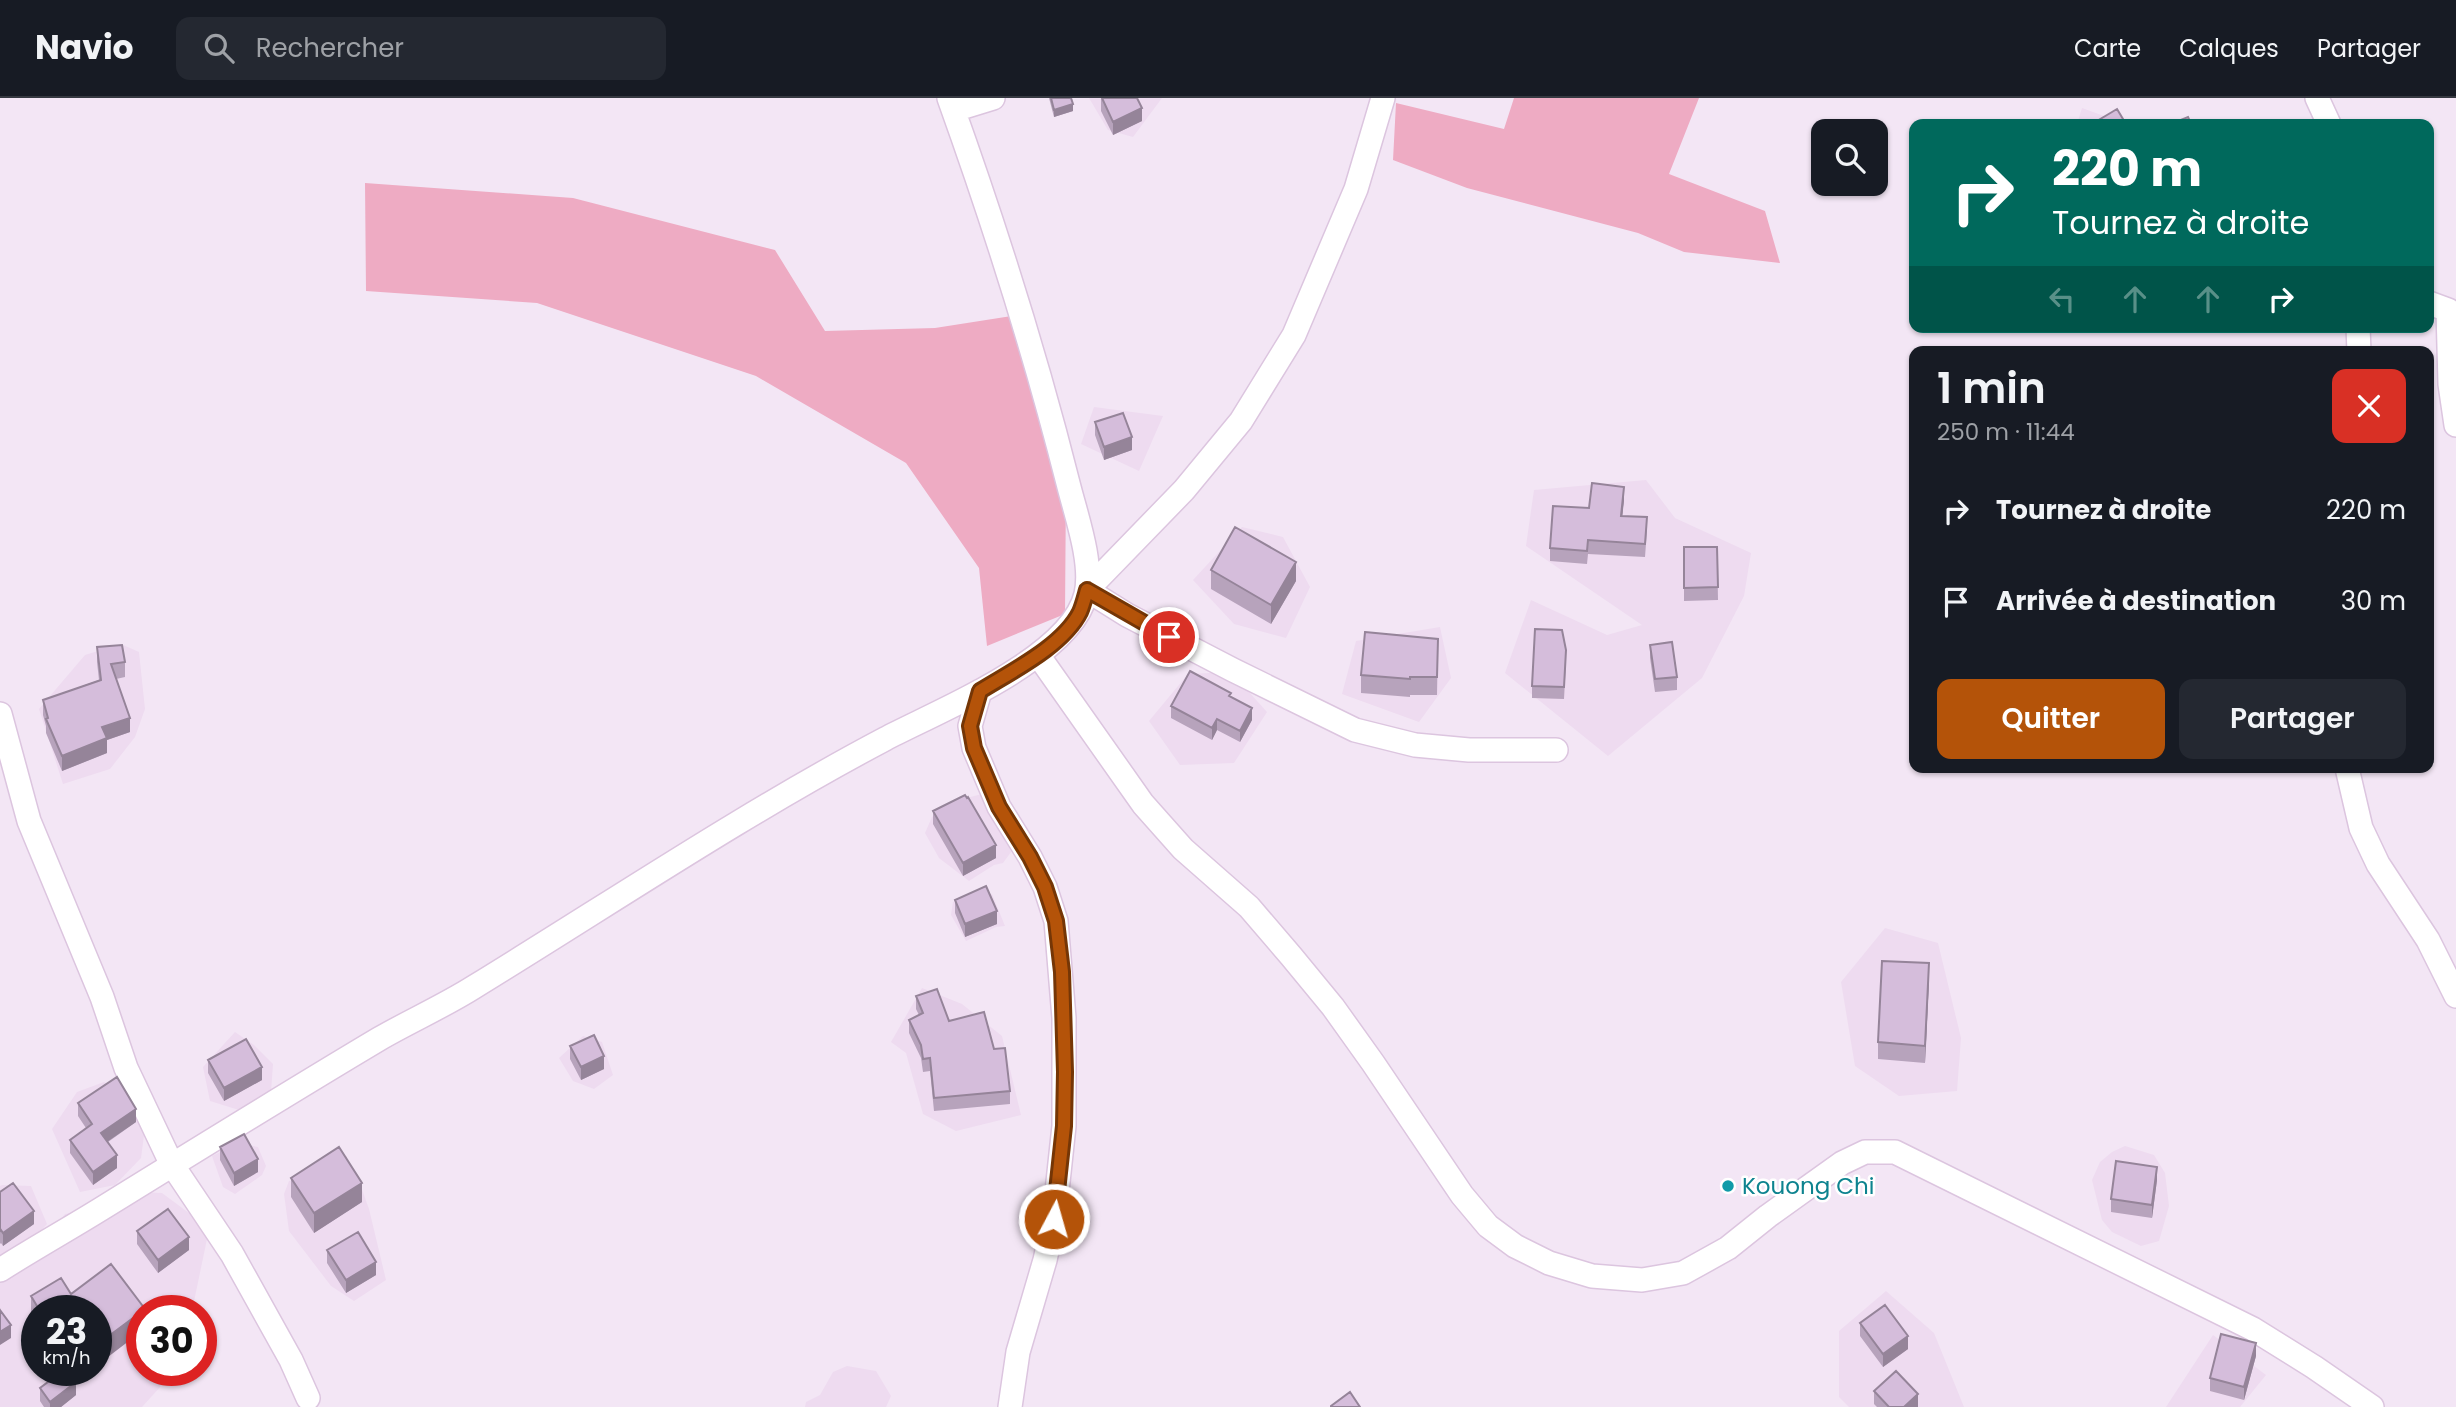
<!DOCTYPE html>
<html lang="fr">
<meta charset="utf-8">
<style>
:root{--surface:#171b24;--page:#242831;--text:#f1f3f6;--muted:#9ea1a6;--line:#363941;--accent:#b45309}
body{margin:0;font-family:Poppins,sans-serif;background:var(--page);color:var(--text);height:100vh;display:flex;flex-direction:column;font-size:26px;white-space:nowrap}
*{box-sizing:border-box;margin:0}
p{font-size:23px;color:var(--muted)}
.icon{flex:none;width:38px;height:38px;fill:none;stroke:currentColor;stroke-width:2;stroke-linecap:round;stroke-linejoin:round}
.map{position:relative;flex:1;overflow:hidden}
.sheet{position:absolute;left:1909px;top:248px;width:525px;height:427px;display:flex;flex-direction:column;background:var(--surface);border-radius:14px;box-shadow:0 2px 5px #0004}
.sheet>*{flex:none}
.top-card{position:absolute;left:1909px;top:21px;width:525px;height:214px;border-radius:14px;box-shadow:0 2px 5px #0004;background:#00695c;color:#fff;overflow:hidden}
.tools{position:absolute;left:1811px;top:21px;display:grid;gap:14px}
.tools a{display:grid;place-items:center;width:77px;height:77px;border-radius:14px;background:var(--surface);box-shadow:0 2px 5px #0004;font-size:35px}
.speed{position:absolute;left:21px;top:1197px;display:flex;gap:14px;font-size:35px;font-weight:700;text-align:center}
.speed>*{display:grid;place-content:center;width:91px;height:91px;border-radius:50%;background:var(--surface);box-shadow:0 2px 5px #0004;line-height:1}
.speed small{font-size:18px;font-weight:400}
.speed .limit{border:10px solid #d22;background:#fff;color:#111}
.pin{position:absolute;display:grid;place-items:center;width:60px;height:60px;color:#fff;margin:-30px;border:4px solid #fff;border-radius:50%;box-shadow:0 2px 7px #0007}
.me{position:absolute;width:77px;margin:-38px;rotate:6deg;stroke-linejoin:round;filter:drop-shadow(0 0 5px #0008)}
.turn{display:flex;align-items:center;gap:24px;height:147px;padding:0 28px;font-size:32px}
.turn .icon{width:91px;height:91px;stroke-width:2.5}
.turn b{display:block;font-size:49px;line-height:60px}
.lanes{display:flex;align-items:center;height:66px;padding:0 28px;background:#0003;justify-content:center;gap:35px;direction:ltr}
.lanes .off{opacity:.35}
.round{display:grid;place-items:center;flex:none;width:74px;height:74px;border-radius:14px;background:var(--page)}
.head{display:flex;align-items:center;justify-content:space-between;height:119px;padding:0 28px}
h1{font-size:42px;font-weight:600;line-height:52px}
.action{display:flex;gap:14px;margin-top:auto;padding:14px 28px}
.action a{flex:1;height:80px;border-radius:14px;background:var(--accent);color:#fff;font-size:28px;font-weight:600;line-height:80px;text-align:center}
.action a+a{background:var(--page);color:var(--text)}
ul{padding:0;list-style:none}
li{display:flex;align-items:center;gap:21px;height:91px;padding:0 28px}
li div{flex:1}
li b{display:block;font-size:26px}
li em{font-style:normal}
header{display:flex;align-items:center;gap:42px;box-sizing:border-box;height:98px;padding:0 35px;background:var(--surface);border-bottom:2px solid var(--line)}
header strong{font-size:33px}
nav{display:flex;gap:38px;margin-inline-start:auto;font-size:24px}
.search{width:490px;height:63px;background:var(--page);display:flex;align-items:center;gap:18px;box-sizing:border-box;padding:0 24px;border-radius:14px;color:var(--muted);font-size:26px}
.map>svg:first-child{display:block}
.residential{fill:#eedbf0;fill-rule:evenodd}
.green{fill:#eeabc3}
.lines{fill:none;stroke-linecap:round;stroke-linejoin:round}
.street-casing{stroke:#dcc5df;stroke-width:26}
.street{stroke:#fff;stroke-width:23}
.wall{fill:#b7a3bc}
.shaded-wall{fill:#958499}
.building{fill:#d5bddb;stroke:#958499;stroke-width:2}
.route-casing{stroke:#753606;stroke-width:18}
.route{stroke:#b45309;stroke-width:12}
.culture-dot{fill:#0f9aa8;stroke:#fff;stroke-width:2.5}
.labels{text-anchor:middle;dominant-baseline:central;stroke-width:5;stroke-linejoin:round;paint-order:stroke}
.culture-label{font-size:23px;fill:#0d838f;stroke:#fff;text-anchor:start}
</style>
<header>
<strong>Navio</strong>
<div class="search"><svg class="icon" aria-label="search" viewBox="0 0 24 24"><circle cx="10" cy="10" r="6"/><path d="M15 15l6 6"/></svg>Rechercher</div>
<nav><a>Carte</a><a>Calques</a><a>Partager</a></nav>
</header>
<div class="map">
<svg width="2456" height="1309" viewBox="0 0 2456 1309">
<rect width="100%" height="100%" fill="#f3e6f5"/>
<!-- residential -->
<path class="residential" d="M1089,0H1162L1133,39L1108,32Z
M2082,10L2126,26H2077Z
M1094,309L1163,318L1139,373L1081,346Z
M1646,382L1675,420L1751,455L1744,498L1702,580L1608,658L1505,575L1531,502L1607,537L1642,527L1526,448L1534,392Z
M1242,429L1283,439L1310,489L1286,540L1234,526L1193,482Z
M1440,529L1451,580L1419,624L1342,596L1356,543Z
M121,546L139,554L145,611L135,639L110,671L63,686L39,611L85,557Z
M1231,574L1267,614L1234,665L1180,667L1149,623L1188,576Z
M982,696L991,705L1011,754L1003,765L994,767L969,783L939,760L925,735L932,719L947,705Z
M992,796L1005,828L996,829L966,843L951,817L953,804Z
M1885,830L1938,845L1961,940L1957,993L1899,998L1855,968L1841,884Z
M922,890L962,906L1002,938L1021,1017L956,1033L923,1016L906,955L891,944Z
M235,934L254,947L273,966L271,994L239,1012L210,1003L203,969Z
M583,938L602,944L613,977L594,991L573,983L559,960Z
M104,984L148,1007L141,1060L115,1087L80,1094L52,1031L77,994Z
M239,1045L258,1049L266,1068L262,1077L235,1096L223,1089L212,1058Z
M2125,1048L2154,1057L2165,1075L2169,1108L2159,1143L2141,1148L2112,1134L2102,1122L2092,1082L2100,1064L2112,1054Z
M347,1058L348,1069L360,1086L369,1111L386,1182L354,1203L331,1188L289,1133L284,1096L289,1083L310,1077L330,1060Z
M2,1087L31,1088L47,1126L32,1143L0,1163V1088Z
M140,1094L162,1095L197,1121L207,1141L192,1213H142V1272H168L162,1287L142,1309H0V1182L28,1168L65,1116L102,1110ZM37,1213H96V1272H37Z
M1886,1193L1934,1235L1964,1309H1849L1839,1299V1233Z
M2213,1237L2266,1277L2240,1309H2166Z
M847,1268L876,1273L891,1298L886,1309H805L806,1304L820,1297L833,1274Z"/>
<!-- green -->
<path class="green" d="M1514,0H1699L1669,76L1765,113L1780,165L1684,154L1638,135L1467,90L1393,62L1396,5L1504,31Z
M365,85L573,100L775,152L825,233L935,230L1018,217L1066,385L1065,516L987,548L979,470L906,365L756,278L537,205L366,193Z"/>
<g class="lines">
<!-- street casing -->
<g class="street-casing">
<path id="street" d="M1383,0L1356,91L1294,237L1241,323L1184,392L1087,492L1127,517L1233,572L1355,632L1415,647L1469,652H1556
M2317,0L2329,26
M954,12L993,0
M2429,205L2448,212L2450,286L2456,327
M2358,229L2359,254
M1038,557L1143,706L1183,751L1249,809L1291,858L1333,909L1373,965L1462,1097L1488,1128L1515,1148L1549,1165L1592,1178L1642,1182L1683,1175L1728,1150L1768,1118L1842,1065L1865,1054H1895L2253,1231L2314,1269L2372,1309
M980,593L970,628L974,650L999,709L1030,759L1045,789L1056,823L1064,920V1028L1054,1121L1045,1162L1018,1254L1010,1309
M0,616L29,723L102,899L126,970L171,1065L232,1156L291,1262L308,1300
M2347,670L2361,730L2378,766L2428,842L2456,898
M0,1172C33,1151 67,1132 101,1111C193,1054 285,997 379,941C410,923 444,908 474,889C611,805 743,716 885,641C940,612 1071,560 1086,496C1093,466 1077,420 1069,389C1036,258 995,128 949,0"/>
</g>
<!-- street -->
<use href="#street" class="street"/>
</g>
<!-- wall -->
<path class="wall" d="M1049,0H1071L1073,13L1054,19Z
M1101,0L1142,23L1113,37L1101,13Z
M1095,324L1132,352L1104,362L1095,337Z
M1624,402L1622,418L1647,432L1645,459L1588,456L1587,466L1550,463V450L1589,410Z
M1684,449H1717L1718,502L1684,503Z
M1211,472L1296,483L1271,526L1211,491Z
M1438,541L1437,597H1410V599L1361,595V577Z
M1650,547L1677,579V592L1655,594L1650,560Z
M97,549L125,564V579L116,581L130,634L107,642V655L62,673L46,635V628L43,617V602L99,582L97,564Z
M1566,564L1564,601L1532,600V588Z
M1231,599L1252,622L1240,644L1217,632L1212,642L1171,620V608Z
M933,713L996,760L963,778L933,726Z
M955,802L997,826L965,839L955,815Z
M1929,882L1925,965L1878,961V944Z
M916,898L949,923L994,951L1010,993V1006L934,1013L930,973L923,974L921,960L909,935V922L919,917L916,911Z
M570,948L604,971L581,982L570,961Z
M208,962L262,982L224,1003L208,975Z
M78,1005L136,1024L108,1044L117,1070L93,1087L70,1055V1042L86,1030L78,1018Z
M220,1049L258,1074L234,1088L220,1062Z
M291,1080L362,1104L314,1135L291,1099Z
M2157,1082L2152,1120L2111,1114V1101Z
M0,1094L34,1126L3,1148L1,1145L0,1146Z
M137,1133L189,1152L158,1175L137,1146Z
M327,1152L376,1177L346,1195L327,1165Z
M71,1196L145,1213L104,1262V1268L76,1285V1297L61,1309H44L40,1303V1290L64,1272H96V1213H37V1226L31,1217V1198Z
M1860,1225L1908,1251L1883,1269L1860,1238Z
M2256,1258L2244,1302L2210,1293V1280Z
M1874,1293L1918,1309H1877L1874,1306Z"/>
<!-- shaded-wall -->
<path class="shaded-wall" d="M1073,6V13L1054,19V12Z
M1142,10V23L1113,37V24Z
M1132,339V352L1104,362V349Z
M1624,389V402L1621,431V418Z
M1296,464V483L1271,526V507Z
M1252,610V622L1240,644V633Z
M130,620V634L107,642V655L62,673V658L102,629Z
M1217,621V632L1212,642V630Z
M996,747V760L963,778V765Z
M997,813V826L965,839V826Z
M1929,865V882L1925,965V948Z
M604,958V971L581,982V969Z
M262,969V982L224,1003V990Z
M136,1011V1024L101,1048V1035Z
M117,1057V1070L93,1087V1074Z
M258,1061V1074L234,1088V1075Z
M2157,1069V1082L2152,1120V1107Z
M362,1085V1104L314,1135V1115Z
M34,1113V1126L3,1148V1135Z
M189,1139V1152L158,1175V1162Z
M376,1164V1177L346,1195V1182Z
M142,1213V1233L104,1262V1268L76,1285V1297L61,1309H50V1304L74,1286V1272H96V1253L101,1244Z
M11,1227V1240L0,1247V1234Z
M1908,1238V1251L1883,1269V1256Z
M2256,1245V1258L2244,1302V1289Z
M1918,1296V1309H1904Z"/>
<!-- building -->
<path class="building" d="M1051,0H1071L1073,6L1054,12Z
M1102,0H1137L1142,10L1113,24Z
M2117,11L2126,26H2092Z
M2188,19L2191,26H2171Z
M1123,315L1132,339L1104,349L1095,324Z
M1592,385L1624,389L1621,418L1647,419L1645,446L1588,442L1587,453L1550,450L1553,408L1589,410Z
M1235,429L1296,464L1271,507L1211,472Z
M1684,449H1717L1718,489L1684,490Z
M1535,531L1562,532L1566,552L1564,589L1532,588Z
M1365,534L1438,541L1437,579H1410V581L1361,577Z
M1672,544L1677,579L1655,581L1650,547Z
M122,547L125,564L111,566L130,620L102,629L107,640L62,658L46,621L48,620L43,602L101,582L97,549Z
M1190,573L1231,595L1229,598L1252,610L1240,633L1217,621L1212,630L1171,608Z
M965,697L967,700L968,699L996,747L963,765L933,713Z
M986,788L997,813L965,826L955,802Z
M1882,863L1929,865L1925,948L1878,944Z
M937,891L949,923L984,914L994,951L1005,950L1010,993L934,1000L930,960L923,961L921,947L909,922L923,915L916,898Z
M594,937L604,958L581,969L570,948Z
M246,941L262,969L224,990L208,962Z
M117,979L136,1011L101,1035L117,1057L93,1074L70,1042L92,1026L78,1005Z
M244,1036L258,1061L234,1075L220,1049Z
M339,1049L362,1085L314,1115L291,1080Z
M2116,1063L2157,1069L2152,1107L2111,1101Z
M13,1085L34,1113L3,1135L1,1132L0,1133V1094Z
M168,1111L189,1139L158,1162L137,1133Z
M358,1134L376,1164L346,1182L327,1152Z
M111,1166L145,1211L101,1244L104,1248L96,1253V1213H40L31,1198L61,1180L71,1196Z
M1885,1207L1908,1238L1883,1256L1860,1225Z
M0,1212L11,1227L0,1234Z
M2221,1236L2256,1245L2244,1289L2210,1280Z
M64,1272H68L76,1284L50,1304L40,1290Z
M1896,1273L1918,1296L1904,1309H1889L1874,1293Z
M1350,1294L1360,1309H1331V1308Z"/>
<g class="lines">
<!-- route casing -->
<g class="route-casing">
<path id="route" d="M1054,1121L1064,1028L1065,974L1062,874L1056,823L1045,789L1030,759L999,709L974,650L970,628L980,593C1012,573 1063,548 1080,514C1083,507 1085,499 1087,492L1169,539"/>
</g>
<!-- route -->
<use href="#route" class="route"/>
</g>
<!-- markers -->
<circle class="culture-dot" cx="1728" cy="1088" r="7"/>
<g class="labels">
<!-- culture labels -->
<g class="culture-label">
<text x="1742" y="1088">Kouong Chi</text>
</g>
</g>
</svg>
<div class="tools">
<a><svg class="icon" aria-label="search" viewBox="0 0 24 24"><circle cx="10" cy="10" r="6"/><path d="M15 15l6 6"/></svg></a>
</div>
<div class="speed"><div>23<small>km/h</small></div><div class="limit">30</div></div>
<div class="pin" style="left:1169px;top:539px;background:#d93025"><svg class="icon" aria-label="arrive" viewBox="0 0 24 24"><path d="M6 21V4h12l-3 4 3 4H6"/></svg></div>
<svg class="me" style="left:1054px;top:1121px" viewBox="-20 -20 40 40"><circle r="17" fill="#b45309" stroke="#fff" stroke-width="3"/><path d="M0-11L8 9 0 5-8 9z" fill="#fff"/></svg>
<div class="top-card">
<div class="turn"><svg class="icon" aria-label="right" viewBox="0 0 24 24"><path d="M7 20v-9h11M14 6l5 5-5 5"/></svg><div><b>220 m</b>Tournez à droite</div></div>
<div class="lanes"><svg class="icon off" aria-label="left" viewBox="0 0 24 24"><path d="M17 20v-9H6M10 6l-5 5 5 5"/></svg><svg class="icon off" aria-label="ahead" viewBox="0 0 24 24"><path d="M12 20V5M6 11l6-6 6 6"/></svg><svg class="icon off" aria-label="ahead" viewBox="0 0 24 24"><path d="M12 20V5M6 11l6-6 6 6"/></svg><svg class="icon" aria-label="right" viewBox="0 0 24 24"><path d="M7 20v-9h11M14 6l5 5-5 5"/></svg></div>
</div>
<section class="sheet">
<div class="head"><div><h1>1 min</h1><p>250 m · 11:44</p></div><a class="round" style="background:#d93025;color:#fff"><svg class="icon" aria-label="close" viewBox="0 0 24 24"><path d="M6 6l12 12M18 6L6 18"/></svg></a></div>
<ul>
<li><svg class="icon" aria-label="right" viewBox="0 0 24 24"><path d="M7 20v-9h11M14 6l5 5-5 5"/></svg><div><b>Tournez à droite</b></div><em>220 m</em></li>
<li><svg class="icon" aria-label="arrive" viewBox="0 0 24 24"><path d="M6 21V4h12l-3 4 3 4H6"/></svg><div><b>Arrivée à destination</b></div><em>30 m</em></li>
</ul>
<div class="action"><a>Quitter</a><a>Partager</a></div>
</section>
</div>
